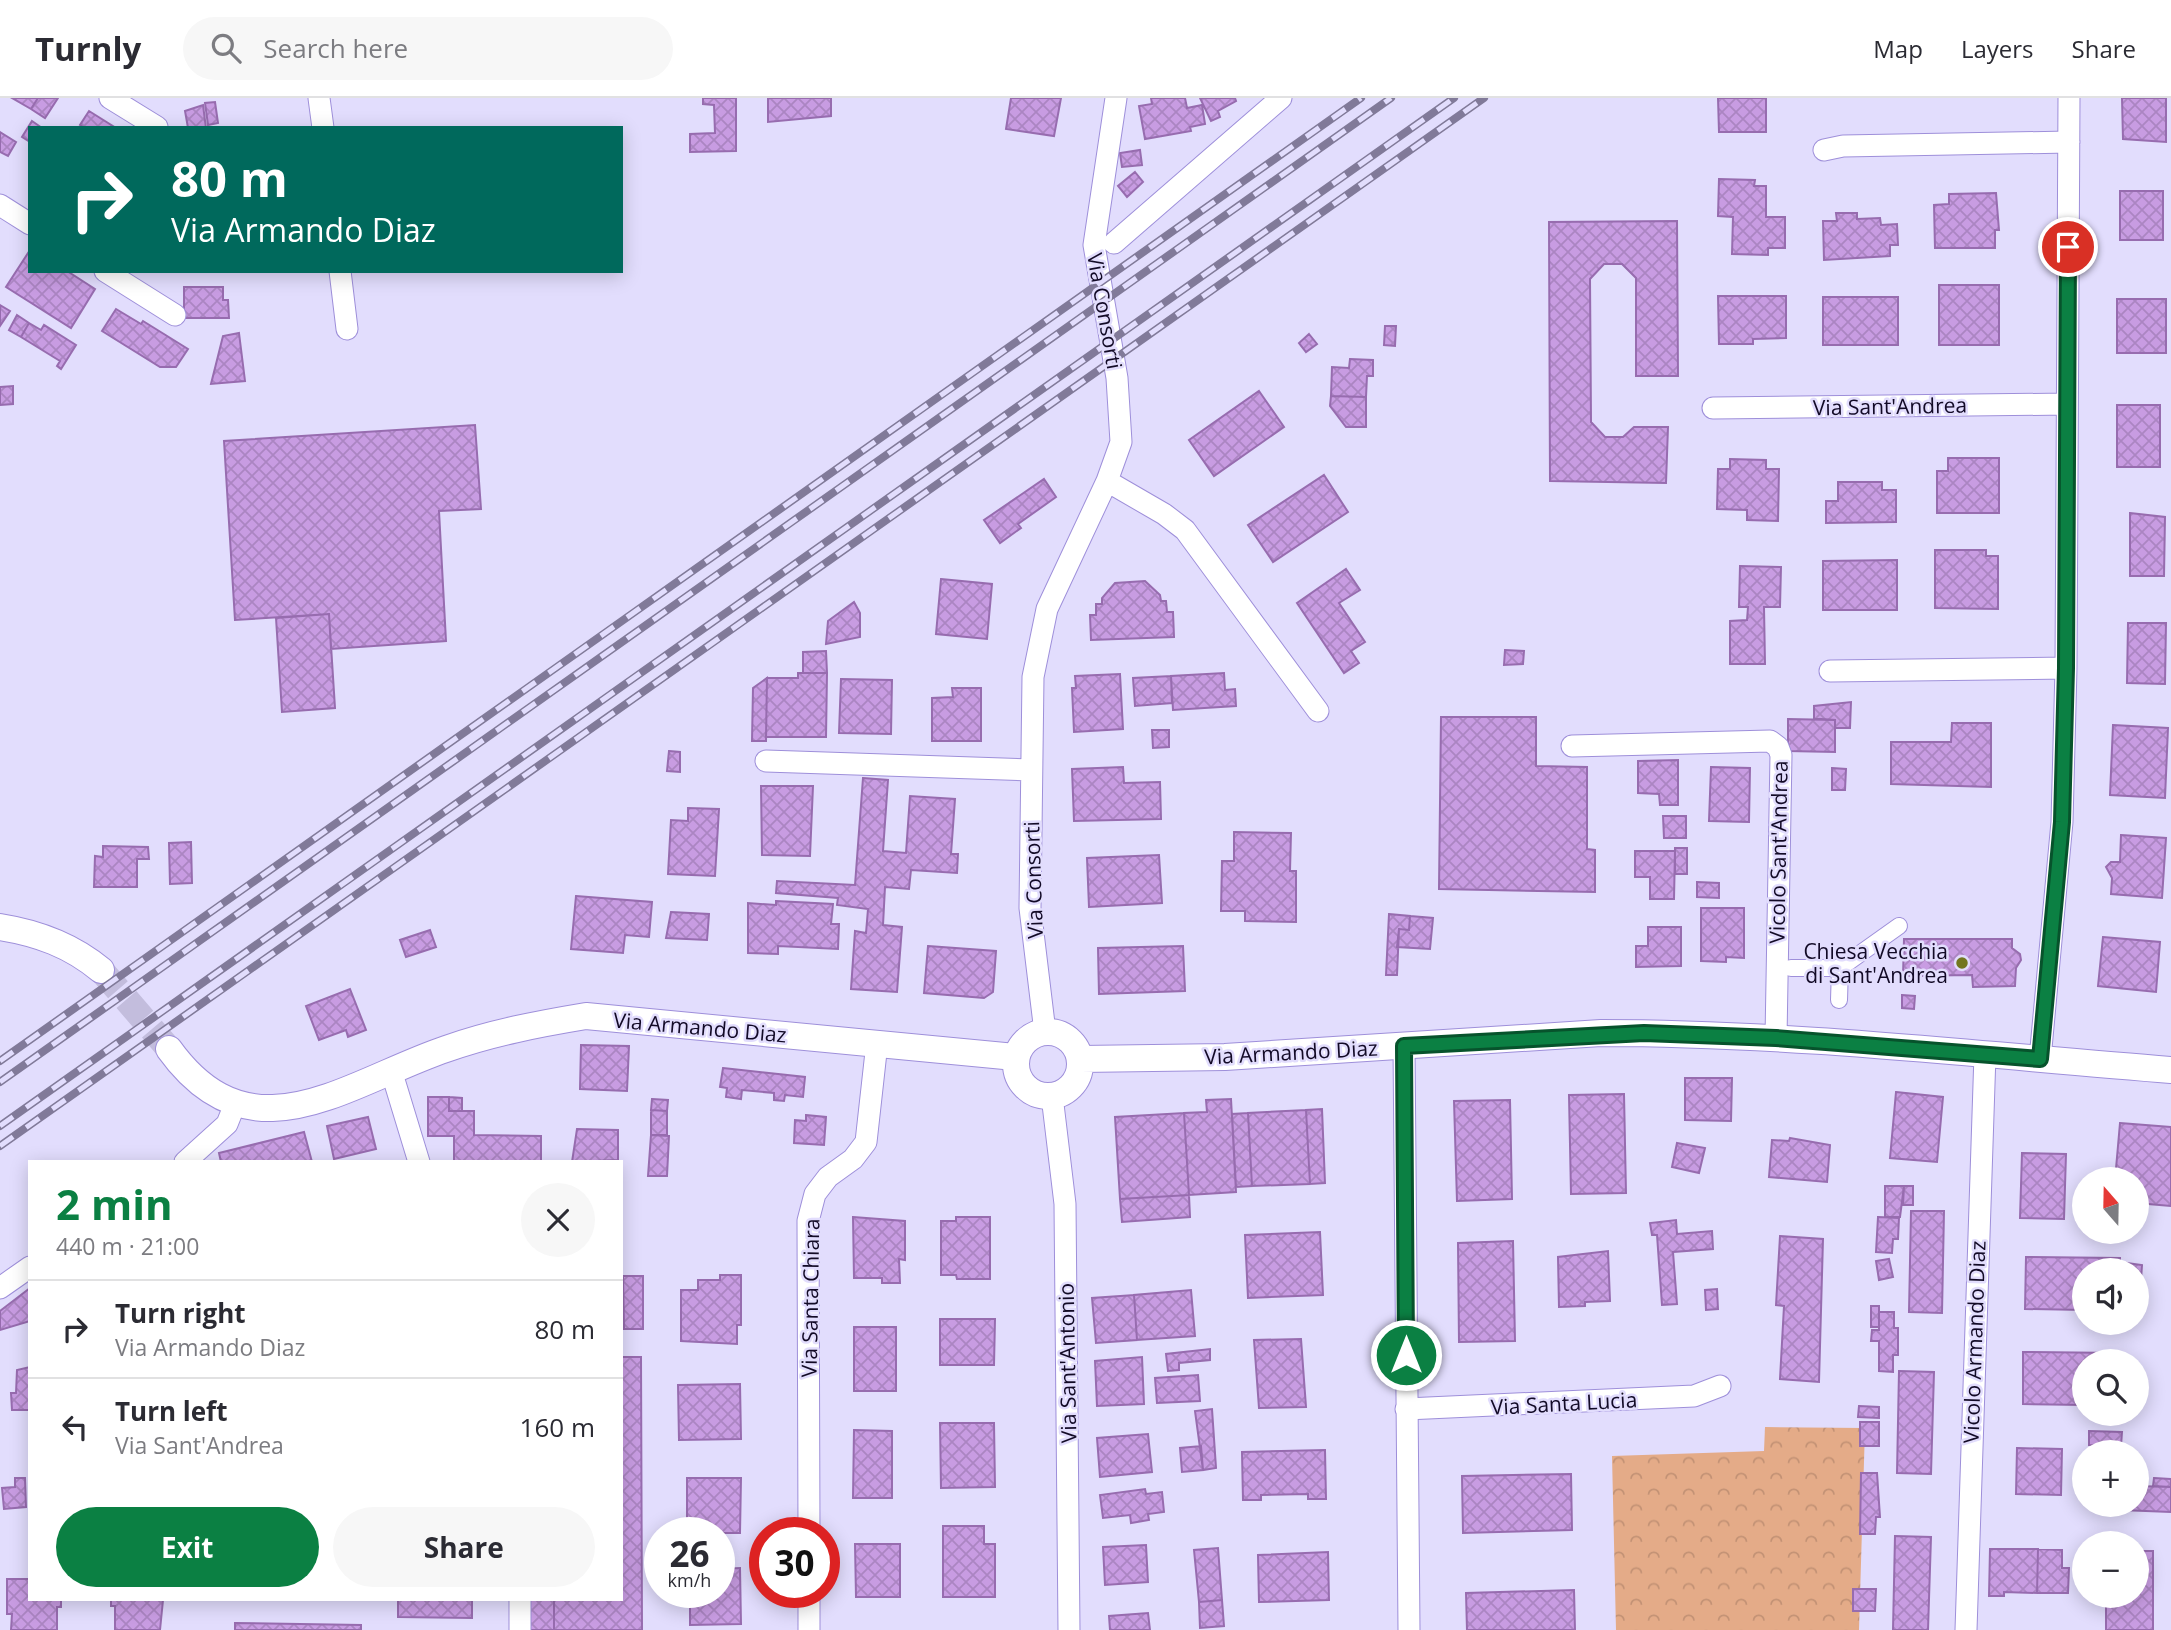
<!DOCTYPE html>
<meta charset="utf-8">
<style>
:root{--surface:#fff;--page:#f7f7f7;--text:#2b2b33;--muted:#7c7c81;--line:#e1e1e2;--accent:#0b8043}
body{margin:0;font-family:"Open Sans",sans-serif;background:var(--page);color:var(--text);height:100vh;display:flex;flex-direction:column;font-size:26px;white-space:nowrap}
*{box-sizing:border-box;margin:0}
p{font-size:23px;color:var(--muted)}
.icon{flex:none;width:38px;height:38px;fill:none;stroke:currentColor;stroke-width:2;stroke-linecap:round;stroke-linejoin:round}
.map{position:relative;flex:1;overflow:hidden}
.sheet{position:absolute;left:28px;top:1062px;width:595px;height:441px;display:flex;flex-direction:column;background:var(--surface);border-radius:0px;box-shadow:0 4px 18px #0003}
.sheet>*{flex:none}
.top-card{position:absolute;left:28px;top:28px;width:595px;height:147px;border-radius:0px;box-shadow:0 4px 18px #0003;background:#00695c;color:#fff;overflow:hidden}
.needle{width:46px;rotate:340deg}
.controls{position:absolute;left:2072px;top:1069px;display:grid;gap:14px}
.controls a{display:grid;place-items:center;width:77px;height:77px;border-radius:50%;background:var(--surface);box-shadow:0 4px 18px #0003;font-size:35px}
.speed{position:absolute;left:644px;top:1419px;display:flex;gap:14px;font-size:35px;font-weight:700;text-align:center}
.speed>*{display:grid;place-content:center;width:91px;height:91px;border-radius:50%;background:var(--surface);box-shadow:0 4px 18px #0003;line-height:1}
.speed small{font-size:18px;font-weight:400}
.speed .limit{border:10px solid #d22;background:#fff;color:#111}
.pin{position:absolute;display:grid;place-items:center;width:60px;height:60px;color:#fff;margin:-30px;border:4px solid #fff;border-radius:50%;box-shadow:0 2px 7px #0007}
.me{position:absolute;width:77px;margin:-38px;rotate:0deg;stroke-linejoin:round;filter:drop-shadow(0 0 5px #0008)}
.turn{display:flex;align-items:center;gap:24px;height:147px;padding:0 28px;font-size:32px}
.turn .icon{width:91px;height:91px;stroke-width:2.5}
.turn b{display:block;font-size:49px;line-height:60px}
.round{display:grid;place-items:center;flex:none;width:74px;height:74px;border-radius:37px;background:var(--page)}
.head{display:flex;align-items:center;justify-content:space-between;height:119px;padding:0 28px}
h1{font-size:42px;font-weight:700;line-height:52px;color:var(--accent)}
.action{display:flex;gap:14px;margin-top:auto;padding:14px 28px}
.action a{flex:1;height:80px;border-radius:42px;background:var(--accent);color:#fff;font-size:28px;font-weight:700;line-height:80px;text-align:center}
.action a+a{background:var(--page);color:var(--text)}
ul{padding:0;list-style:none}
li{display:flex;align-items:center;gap:21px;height:98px;padding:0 28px;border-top:2px solid var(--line)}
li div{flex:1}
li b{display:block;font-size:26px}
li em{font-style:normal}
header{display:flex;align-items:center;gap:42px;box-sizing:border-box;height:98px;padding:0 35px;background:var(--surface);border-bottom:2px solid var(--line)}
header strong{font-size:33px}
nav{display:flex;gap:38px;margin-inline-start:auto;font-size:24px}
.search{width:490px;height:63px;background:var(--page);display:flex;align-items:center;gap:18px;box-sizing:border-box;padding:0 24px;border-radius:38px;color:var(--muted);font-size:26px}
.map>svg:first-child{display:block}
.forest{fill:url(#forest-crowns)}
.building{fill:url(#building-cross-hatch);stroke:#976caf;stroke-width:2}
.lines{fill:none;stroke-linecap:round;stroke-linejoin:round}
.tertiary-tunnel{stroke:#c3bddd;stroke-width:26;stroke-dasharray:26 13;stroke-linecap:butt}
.pedestrian-casing{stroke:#9e8fda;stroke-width:18}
.minor-casing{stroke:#9e8fda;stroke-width:23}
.tertiary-casing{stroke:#9e8fda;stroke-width:28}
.pedestrian{stroke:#fff;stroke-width:16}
.minor{stroke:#fff;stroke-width:21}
.tertiary{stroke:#fff;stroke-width:26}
.rail-casing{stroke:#817a99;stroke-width:8}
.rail{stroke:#e2ddfd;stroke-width:5;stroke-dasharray:16;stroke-linecap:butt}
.route-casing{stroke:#07532c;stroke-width:18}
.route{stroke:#0b8043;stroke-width:12}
.poi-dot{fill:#737720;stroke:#e2ddfd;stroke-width:2.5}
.labels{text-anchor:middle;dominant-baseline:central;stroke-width:5;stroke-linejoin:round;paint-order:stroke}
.street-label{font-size:21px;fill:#120a26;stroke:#e2ddfd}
.poi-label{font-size:21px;fill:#120a26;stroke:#e2ddfd;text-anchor:end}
</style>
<header>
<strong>Turnly</strong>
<div class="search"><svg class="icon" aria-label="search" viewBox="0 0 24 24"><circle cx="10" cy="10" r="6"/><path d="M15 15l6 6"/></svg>Search here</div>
<nav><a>Map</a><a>Layers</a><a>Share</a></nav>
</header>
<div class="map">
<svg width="2171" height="1532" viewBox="0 0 2171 1532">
<defs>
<pattern id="forest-crowns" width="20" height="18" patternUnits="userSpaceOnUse" patternTransform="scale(1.75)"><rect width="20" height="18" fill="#e4ab88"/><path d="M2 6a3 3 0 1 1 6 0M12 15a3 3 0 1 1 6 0" fill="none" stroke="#c39275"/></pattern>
<pattern id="building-cross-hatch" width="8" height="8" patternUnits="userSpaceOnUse" patternTransform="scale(1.75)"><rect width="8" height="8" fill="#c89ce2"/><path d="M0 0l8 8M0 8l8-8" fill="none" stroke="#ab85c2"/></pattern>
</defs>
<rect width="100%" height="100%" fill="#e2ddfd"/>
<!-- forest -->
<path class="forest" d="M1765,1329L1865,1330L1859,1532H1616L1612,1358L1764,1353Z"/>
<!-- building -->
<path class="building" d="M12,0H38L31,11Z
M38,0H58L45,20L31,11Z
M703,0H736V53L690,54V36L715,35L714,7L703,6Z
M768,0H831V18L768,24Z
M1011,0H1061L1054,38L1006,31Z
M1151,0H1185L1187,10L1202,7L1205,26L1190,29L1191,33L1145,41L1139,8L1152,6Z
M1200,0H1235L1236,3L1218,13L1220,19L1211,23Z
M1718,0H1766V34H1719Z
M2122,0H2166V44L2123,41Z
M215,4L218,25L208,27L205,5Z
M203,7L206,30H188L185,13Z
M89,13L116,30H85L80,27Z
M32,23L42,30H30V44L22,39Z
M0,34L16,44L8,58L0,54Z
M1140,52L1142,67L1122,69L1120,55Z
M1135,74L1143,84L1127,99L1118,88Z
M1719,81L1755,82L1754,88H1766V119H1785V150H1768V157L1732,156L1733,119L1718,118Z
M2120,93H2163V142H2120Z
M1996,95L1999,132H1995V150H1935L1934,107L1949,106V96Z
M1836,115H1857V121L1880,120L1881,127L1897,126L1898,147H1890V158L1824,162L1823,123H1837Z
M1677,123L1678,278H1636V180L1622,166H1604L1590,181L1591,324L1605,339H1623L1634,329H1668L1666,385L1550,383L1549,124Z
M30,152V173H67L95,191L71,230L6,189Z
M1939,187H1999V247H1939Z
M184,189H223V202H228L229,220H184Z
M1718,198H1786V240L1753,241V246H1719Z
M1823,199H1898V247H1823Z
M2117,201H2166V255H2117Z
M0,207L10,213L0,228Z
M116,211L141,226L143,223L188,251L176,269H160L102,233Z
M17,217L29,225L21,239L9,232Z
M29,225L41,232L44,227L76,247L61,271L57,268L60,263L21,239Z
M1385,228H1396L1395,248L1384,247Z
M239,235L245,283L211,286L223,238Z
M1309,236L1317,246L1306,254L1299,245Z
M1350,261L1373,262V278H1367L1366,299L1331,298L1332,269L1349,270Z
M13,288V306L0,307V289Z
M1259,293L1284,329L1214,378L1189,342Z
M1331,298L1366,299V329H1346L1330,308Z
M2117,307H2160V369H2117Z
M475,327L481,411L439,413L446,543L331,551L329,516L235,522L224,343Z
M1948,360H1999V415H1937V373H1948Z
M1730,361L1766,362V371H1779L1778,423L1747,422V412L1717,411L1718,371H1730Z
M1324,377L1348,414L1273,464L1248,427Z
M1044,381L1056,399L1018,426L1021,430L1000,445L984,422Z
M1838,384H1882V392H1896V424L1826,425V403H1838Z
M2130,415L2165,419L2164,478H2130Z
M1935,452H1986V458H1998V511L1935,510Z
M1897,462V512H1823V463Z
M1740,468L1781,469L1780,509H1764L1765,566H1730V523L1747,522L1748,509H1739Z
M1346,471L1360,492L1339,505L1365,544L1351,553L1359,565L1344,575L1297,505Z
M941,481L992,486L987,541L936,536Z
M1145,483L1160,497L1161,503H1166L1167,514H1173L1174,539L1091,542L1090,517H1096V506H1102V500L1115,485Z
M854,504L860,515V539L826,546L828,523Z
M329,516L335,610L282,614L276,520Z
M2128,525H2166L2165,586L2127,585Z
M1505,552L1524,553L1523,566L1504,567Z
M826,553L827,575H803V554Z
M798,575H827L826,639H766L767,580H798Z
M1224,575L1225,592L1235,591L1236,608L1173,612L1171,578Z
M1120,576L1123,631L1074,634L1072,590H1076L1075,578Z
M1171,578L1172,605L1135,608L1133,580Z
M767,580L766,643H752L753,590Z
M841,581L892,582L891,636L839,635Z
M952,590H981V643H932V600L953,599Z
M1851,604L1850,630H1835V622L1814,621V608Z
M1441,619H1536V668L1587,669V751L1595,752V794L1439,791Z
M1788,621L1835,622V654L1788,653Z
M1952,625H1991V689L1891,686V644H1951Z
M2113,627L2168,630L2165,700L2110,697Z
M1152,632H1169V649L1153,650Z
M669,653L680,654V674L667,673Z
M1678,662V707H1660L1659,696L1638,695V663Z
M1123,669L1124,685L1160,684L1161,721L1074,723L1072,671Z
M1711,669L1750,670L1749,724L1709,723Z
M1832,670L1846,671L1845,692H1832Z
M863,680L888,682L883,753L906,755L910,698L955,701L951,756H958L957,775L911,772L909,791L885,789L883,827L902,829L897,894L851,891L855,833L866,835L868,811L837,807L838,800L776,795L777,783L855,787Z
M761,688H813L810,758L762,757Z
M688,710L719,711L715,778L668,776L671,722L688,723Z
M1663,718H1686V740H1664Z
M1234,734L1291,735L1290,773H1296V824L1245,823V813H1221L1222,763H1234Z
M2121,737L2166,740L2162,800L2111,796L2112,780L2106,769L2111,764H2120Z
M191,744L192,785L170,786L169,745Z
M103,748L148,749L149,761H137V789H94L95,758L103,759Z
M1675,750H1687V776H1675Z
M1635,753H1675L1674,801H1650V779H1635Z
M1159,757L1162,805L1089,809L1087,760Z
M1697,784L1719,785V800L1697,799Z
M576,798L652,804L649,839L625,837L623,855L571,851Z
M776,803L833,806L831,826H839L838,851L778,848V856L748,855V805L776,807Z
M1701,810H1744V860L1726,859V864L1701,863Z
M671,814L709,816L707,842L666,840Z
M1389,816L1410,818L1409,832L1399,831L1397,877H1386Z
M1410,818L1433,820L1430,851L1397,849L1399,831L1409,832Z
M1648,829H1681V868L1636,869V848H1648Z
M430,832L436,849L406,859L400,842Z
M2103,839L2160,844L2156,894L2098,888Z
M1904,841H2012V850L2020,856L2021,862L2016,870L2015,888L1973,889L1972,877L1903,878Z
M928,848L996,853L993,894L984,900L924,895Z
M1183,848L1185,893L1099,896L1098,850Z
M350,891L366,932L348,939L346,932L319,942L306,908Z
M1902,897L1915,898L1914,911L1902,910Z
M581,947L629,948L627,993L580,991Z
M723,970L805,979L803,999L785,997L784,1003L774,1002V995L742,992L741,1001L726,999L727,990L720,989Z
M1685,980H1732L1731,1023L1685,1022Z
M1896,994L1943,999L1937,1064L1890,1060Z
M1624,996L1626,1095L1571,1096L1569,997Z
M428,999H449V1013H474V1037L541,1038V1064H454V1038H428Z
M449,999L462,1000V1013H449Z
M652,1001L668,1002L667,1013L651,1012Z
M1231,1001L1236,1094L1189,1097L1184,1015L1207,1014L1206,1002Z
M1510,1002L1512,1101L1457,1103L1454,1003Z
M1322,1011L1325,1085L1310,1086L1306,1012Z
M651,1012L667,1013V1037H651Z
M1306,1012L1310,1086L1252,1088L1248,1015Z
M1184,1015L1189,1097L1120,1101L1115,1019Z
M1248,1015L1252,1088L1236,1089L1232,1016Z
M806,1017L826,1019L824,1047L794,1045L795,1022L806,1023Z
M368,1019L376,1051L334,1061L327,1028Z
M2120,1025L2171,1029V1108L2137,1105V1082H2115Z
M577,1031L618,1032V1062L572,1064Z
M304,1034L312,1064H221L219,1055Z
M651,1037L669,1038L667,1078H648Z
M1790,1040L1830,1047L1827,1084L1769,1079L1772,1042L1789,1043Z
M1677,1045L1705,1050L1699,1075L1672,1069Z
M2022,1055L2066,1056L2064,1121L2020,1120Z
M1885,1088H1904L1900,1119H1885Z
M1904,1088H1913V1107H1903Z
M1189,1097L1190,1119L1122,1124L1120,1101Z
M1911,1113H1944L1942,1215L1909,1214Z
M853,1119L905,1123V1162L899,1161L900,1185H882V1180H854Z
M956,1119H990V1181H957L956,1177H941V1123H956Z
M1878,1119L1899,1120L1898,1141H1893L1892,1155L1876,1154Z
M1676,1122L1677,1136L1712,1133L1713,1151L1673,1154L1677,1206L1662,1207L1657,1137H1652L1650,1125Z
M1320,1134L1323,1197L1248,1200L1245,1137Z
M1780,1138L1823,1141L1819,1284L1780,1281L1784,1208L1776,1207Z
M1513,1143L1515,1243L1459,1244L1458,1145Z
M1608,1153L1610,1203L1585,1204V1208L1559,1209L1558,1159Z
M2026,1159L2120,1160V1172H2084V1212L2025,1211Z
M1889,1161L1893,1179L1879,1182L1876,1163Z
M2127,1165L2142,1167L2141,1182L2137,1181V1172H2127Z
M720,1177H741V1227H737V1246L681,1243V1192H698V1182H720Z
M623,1178H643V1231H624Z
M30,1190V1223L0,1232V1213Z
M1717,1191L1718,1211L1706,1212L1705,1192Z
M1191,1192L1195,1238L1137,1242L1134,1197Z
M1134,1197L1137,1242L1096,1245L1092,1200Z
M1871,1208H1879V1229H1871Z
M1879,1214H1894V1230H1898V1257H1893V1274L1879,1273V1243H1871L1872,1232H1879Z
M940,1221H995L994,1267H940Z
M854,1229H896V1293H854Z
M1301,1241L1306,1309L1259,1310L1254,1242Z
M1210,1251V1262L1179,1265V1272L1168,1273L1166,1256Z
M2023,1254L2119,1255V1264H2084V1307L2023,1306Z
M621,1259H641L642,1532H554V1502H621Z
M1142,1259L1144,1306L1097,1308L1095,1263Z
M30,1269V1312H12L11,1295H16L17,1272Z
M1899,1273L1934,1274L1931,1376L1897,1375Z
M1198,1277L1200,1303L1157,1305L1155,1280Z
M740,1286L741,1341L679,1342L678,1287Z
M1859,1308L1879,1309V1320L1858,1319Z
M1212,1311L1216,1370L1203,1372L1195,1313Z
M1860,1324H1879V1348H1860Z
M940,1325H994L995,1389L941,1390Z
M854,1332L892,1333V1400H853Z
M2089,1333L2122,1334L2121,1348L2089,1347Z
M1148,1336L1152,1374L1100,1379L1097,1340Z
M1201,1348L1203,1372L1182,1374L1180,1350Z
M2017,1350L2062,1351L2061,1397L2016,1396Z
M1325,1352L1326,1401H1308V1396L1261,1397V1402H1243L1242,1354Z
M1861,1375H1877L1880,1419H1876L1875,1436H1860Z
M1571,1376L1572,1432L1463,1435L1462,1378Z
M15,1380H25L26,1409L4,1411L2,1390L15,1389Z
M687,1380H741L740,1435H687Z
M2154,1380L2171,1381V1389L2153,1388Z
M2137,1388L2171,1389V1414L2121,1412V1407H2137Z
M1145,1391L1146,1396L1162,1394L1164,1414L1148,1416L1149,1422L1131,1425L1130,1417L1103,1420L1100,1397Z
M943,1428H984V1446H995V1499H943Z
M1895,1438L1931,1439L1928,1532H1893Z
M855,1446H900V1499H856Z
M1146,1447L1148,1484L1105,1487L1103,1449Z
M1218,1450L1222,1502L1199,1504L1194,1452Z
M1990,1451H2038L2037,1495L2004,1494V1498H1989Z
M2038,1451L2062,1452V1470H2069L2068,1495H2037Z
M2137,1453H2153V1532H2106V1498H2137Z
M1328,1454L1329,1502L1259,1504L1258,1457Z
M740,1470L741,1526L690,1527V1494H719V1471Z
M7,1481H30V1502H61V1509H57V1532H11L12,1516H7Z
M1853,1491H1876L1875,1513H1853Z
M1574,1492L1575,1532H1467L1466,1495Z
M111,1502H163L160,1532H115V1508H111Z
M398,1502H472V1520L398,1519Z
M529,1502H554V1532H529Z
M1222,1502L1224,1528L1200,1530L1199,1504Z
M1148,1515L1150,1532H1110L1109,1518Z
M235,1525L361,1527V1532H235Z"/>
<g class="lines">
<!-- tertiary-tunnel -->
<path class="tertiary-tunnel" d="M101,872L169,951"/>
<!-- pedestrian casing -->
<g class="pedestrian-casing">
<path id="pedestrian" d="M1791,870H1840
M1839,902L1840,870L1899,828"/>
</g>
<!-- minor casing -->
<g class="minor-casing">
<path id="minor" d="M110,0L157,29
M319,0L323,30
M1824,52L1843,48L2069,44
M0,107L30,126
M1114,145L1281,0
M105,173L175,217
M340,173L347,231
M1713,310L2067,306
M1107,383L1164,416L1185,432L1318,613
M1830,573L2066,570
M1572,648L1770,643L1778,649L1781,657L1776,940
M766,663L1030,672
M1045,934L1030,810L1033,579L1047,511L1107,383L1121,344L1117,280L1094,147L1116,0
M1404,948L1409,1532
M2040,961L2062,724L2066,570L2069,0
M391,972L419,1064
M1052,998L1065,1106L1069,1532
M185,1064L227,1026L235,1006
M0,1190L30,1169
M1406,1311L1694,1298L1720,1288
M809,1435L808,1123L815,1096L828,1079L853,1061L866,1044L877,945
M809,1494V1532
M520,1532V1502
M1966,1532L1985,956"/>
</g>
<!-- tertiary casing -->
<g class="tertiary-casing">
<path id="tertiary" d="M0,829C38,835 71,847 101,872
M1016 966a32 32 0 1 1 64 0a32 32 0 1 1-64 0Z
M169,951C251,1065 346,985 446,951C491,935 538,926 586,918L1015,959
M1081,961L1225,959L1601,935C1792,935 1981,957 2171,972"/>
</g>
<!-- pedestrian -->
<use href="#pedestrian" class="pedestrian"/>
<!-- minor -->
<use href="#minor" class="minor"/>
<!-- tertiary -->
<use href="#tertiary" class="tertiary"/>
<!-- rail casing -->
<g class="rail-casing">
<path id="rail" d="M0,963L1361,0
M0,984L1391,0
M0,1028L1454,0
M0,1048L1484,0"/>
</g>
<!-- rail -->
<use href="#rail" class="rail"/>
</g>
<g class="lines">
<!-- route casing -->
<g class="route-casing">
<path id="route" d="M1406,1257L1404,948L1644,935L1776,940L2040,961L2062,724L2066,570L2068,149"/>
</g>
<!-- route -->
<use href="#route" class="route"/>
</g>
<!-- markers -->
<circle class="poi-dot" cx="1962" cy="865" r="7"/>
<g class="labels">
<!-- street labels -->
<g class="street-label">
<text transform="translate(1105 213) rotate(80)">Via Consorti</text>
<text transform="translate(1890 308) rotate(-1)">Via Sant'Andrea</text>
<text transform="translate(1778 754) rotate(-89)">Vicolo Sant'Andrea</text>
<text transform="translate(1033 782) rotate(-92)">Via Consorti</text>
<text transform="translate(700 929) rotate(5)">Via Armando Diaz</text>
<text transform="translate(1291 954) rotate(-3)">Via Armando Diaz</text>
<text transform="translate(810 1200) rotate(-89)">Via Santa Chiara</text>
<text transform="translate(1974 1244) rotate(-88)">Vicolo Armando Diaz</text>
<text transform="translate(1067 1265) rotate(-91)">Via Sant'Antonio</text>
<text transform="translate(1564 1305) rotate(-3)">Via Santa Lucia</text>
</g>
<!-- poi labels -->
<g class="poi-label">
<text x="1948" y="853">Chiesa Vecchia<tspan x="1948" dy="24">di Sant'Andrea</tspan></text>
</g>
</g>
</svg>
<div class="controls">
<a><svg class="needle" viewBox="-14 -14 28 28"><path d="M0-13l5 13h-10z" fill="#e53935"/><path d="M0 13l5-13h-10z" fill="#7c7c81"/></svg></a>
<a><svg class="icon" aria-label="sound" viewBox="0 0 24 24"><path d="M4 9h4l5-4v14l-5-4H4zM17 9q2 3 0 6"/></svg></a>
<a><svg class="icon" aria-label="search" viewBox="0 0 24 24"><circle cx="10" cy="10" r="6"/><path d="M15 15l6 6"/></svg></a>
<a>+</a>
<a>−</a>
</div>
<div class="speed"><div>26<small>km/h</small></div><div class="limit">30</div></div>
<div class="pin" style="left:2068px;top:149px;background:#d93025"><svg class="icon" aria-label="arrive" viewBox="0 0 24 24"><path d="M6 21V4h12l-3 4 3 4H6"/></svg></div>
<svg class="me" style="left:1406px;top:1257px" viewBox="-20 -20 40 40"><circle r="17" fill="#0b8043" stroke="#fff" stroke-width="3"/><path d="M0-11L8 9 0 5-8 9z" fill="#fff"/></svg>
<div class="top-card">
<div class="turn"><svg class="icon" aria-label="right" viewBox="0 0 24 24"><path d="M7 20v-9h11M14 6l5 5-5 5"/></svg><div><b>80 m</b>Via Armando Diaz</div></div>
</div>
<section class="sheet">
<div class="head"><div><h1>2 min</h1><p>440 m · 21:00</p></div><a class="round"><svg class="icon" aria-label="close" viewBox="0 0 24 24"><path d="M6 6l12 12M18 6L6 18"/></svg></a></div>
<ul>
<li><svg class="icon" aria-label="right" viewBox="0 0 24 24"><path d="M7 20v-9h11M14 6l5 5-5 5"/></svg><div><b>Turn right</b><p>Via Armando Diaz</p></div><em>80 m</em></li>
<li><svg class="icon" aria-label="left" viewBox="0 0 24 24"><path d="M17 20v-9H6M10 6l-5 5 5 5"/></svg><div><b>Turn left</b><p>Via Sant'Andrea</p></div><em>160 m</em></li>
</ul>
<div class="action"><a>Exit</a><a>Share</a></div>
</section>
</div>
